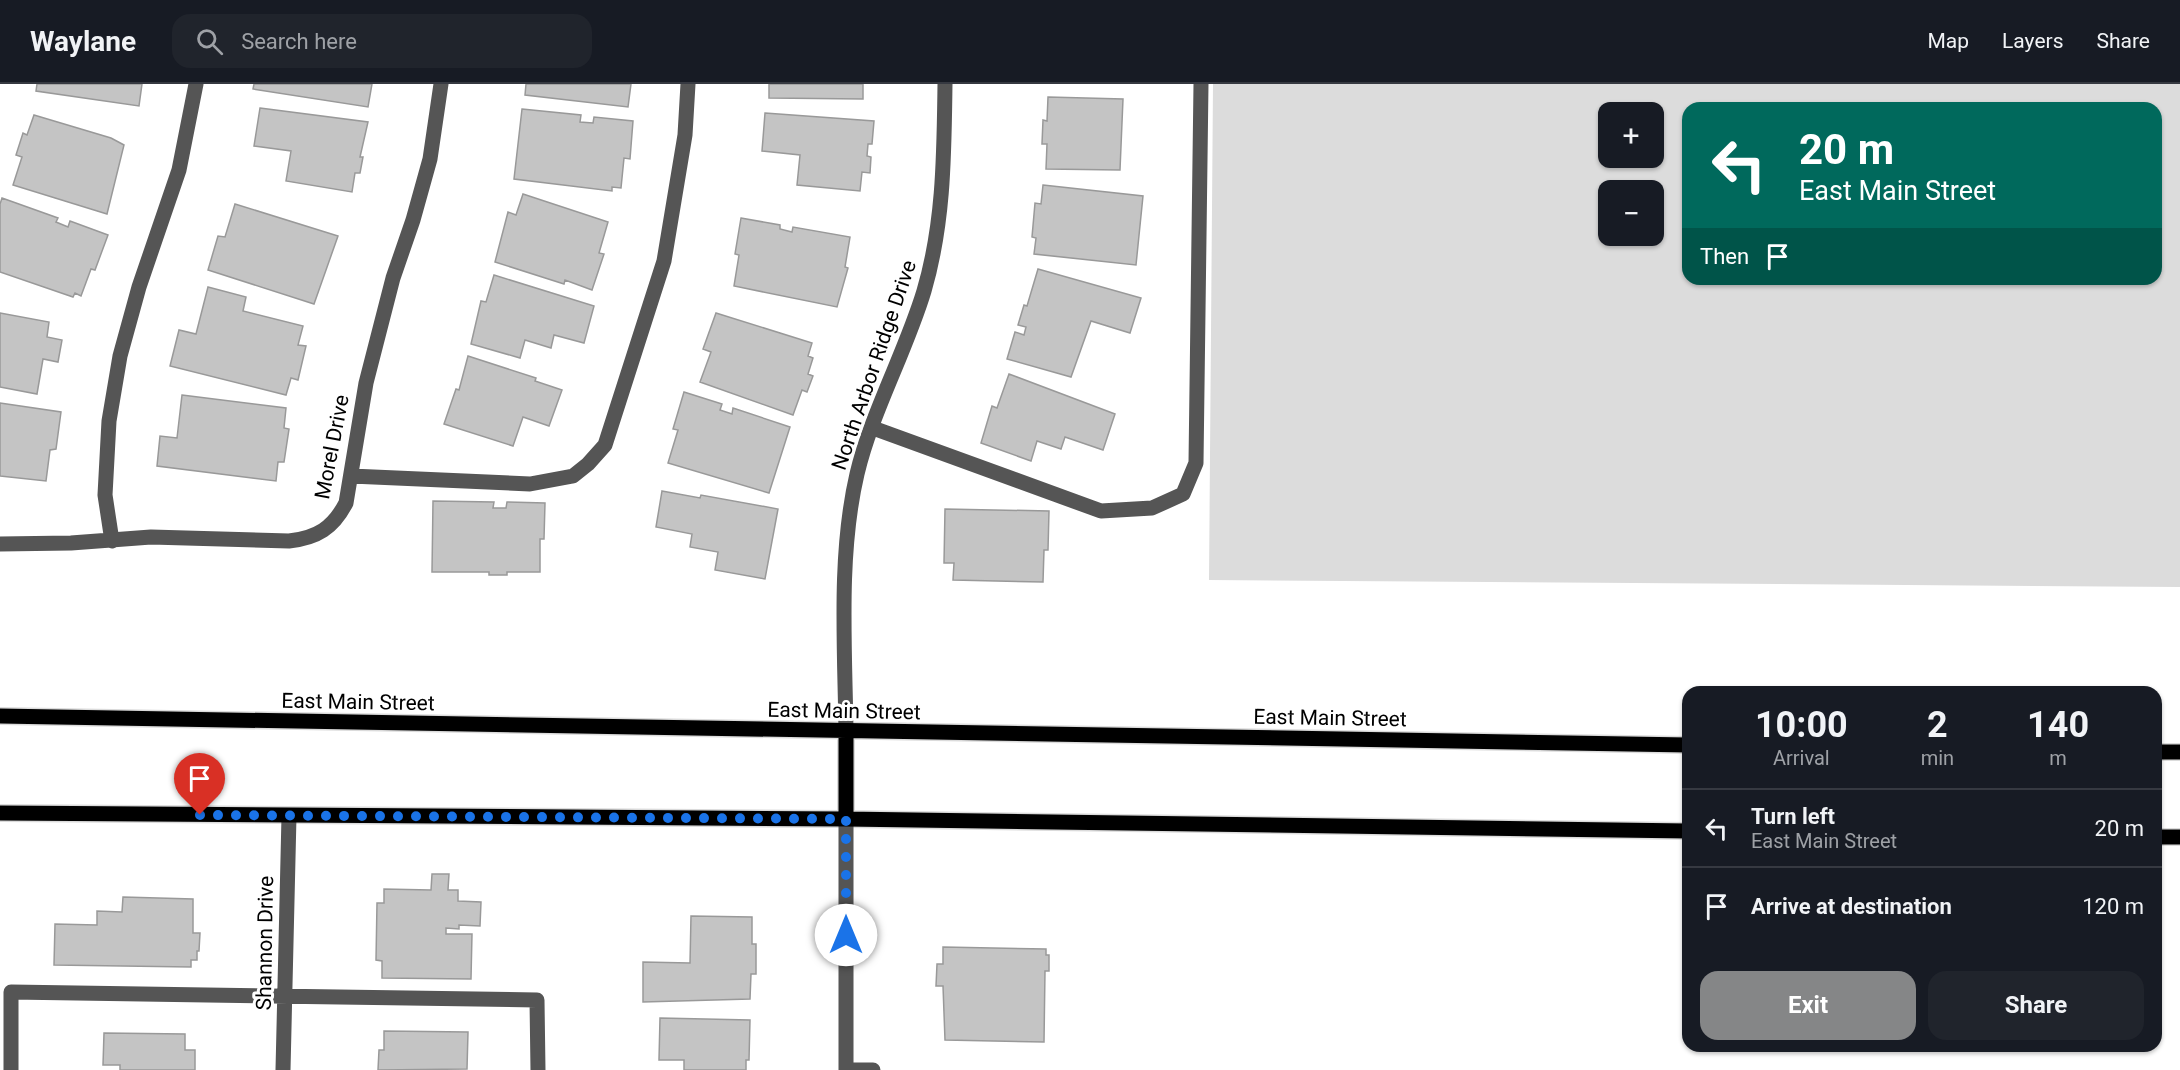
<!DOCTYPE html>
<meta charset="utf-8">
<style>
:root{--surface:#171b24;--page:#20242c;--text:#f1f3f6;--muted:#9ea1a6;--line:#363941;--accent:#858687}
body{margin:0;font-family:Roboto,sans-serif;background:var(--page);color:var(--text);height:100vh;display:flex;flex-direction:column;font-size:22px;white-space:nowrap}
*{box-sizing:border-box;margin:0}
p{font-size:20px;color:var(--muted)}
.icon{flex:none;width:33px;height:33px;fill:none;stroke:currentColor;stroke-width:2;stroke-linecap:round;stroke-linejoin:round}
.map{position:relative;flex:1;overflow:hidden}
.side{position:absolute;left:1682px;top:602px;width:480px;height:366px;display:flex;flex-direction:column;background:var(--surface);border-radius:18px;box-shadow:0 2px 4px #0004}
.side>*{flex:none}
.top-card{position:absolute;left:1682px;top:18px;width:480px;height:183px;border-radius:18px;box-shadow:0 2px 4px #0004;background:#00695c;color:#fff;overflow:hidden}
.tools{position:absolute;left:1598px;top:18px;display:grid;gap:12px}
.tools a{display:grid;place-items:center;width:66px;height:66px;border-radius:12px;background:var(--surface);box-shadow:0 2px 4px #0004;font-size:30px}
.pin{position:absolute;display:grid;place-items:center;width:51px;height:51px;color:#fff;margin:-62px -26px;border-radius:50% 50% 50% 0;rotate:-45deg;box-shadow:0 0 6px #0007}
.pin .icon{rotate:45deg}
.me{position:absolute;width:66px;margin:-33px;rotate:0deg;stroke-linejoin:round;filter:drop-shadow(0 0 4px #0008)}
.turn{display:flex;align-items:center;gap:21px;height:126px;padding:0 18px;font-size:27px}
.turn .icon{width:78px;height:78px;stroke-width:2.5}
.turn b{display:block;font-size:42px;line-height:51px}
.then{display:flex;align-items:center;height:57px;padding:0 18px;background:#0003;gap:12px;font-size:22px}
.eta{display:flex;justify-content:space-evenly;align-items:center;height:102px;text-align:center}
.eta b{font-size:36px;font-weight:700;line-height:42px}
.action{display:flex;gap:12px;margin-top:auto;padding:12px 18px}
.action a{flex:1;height:69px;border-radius:18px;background:var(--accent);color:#fff;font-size:24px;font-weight:700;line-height:69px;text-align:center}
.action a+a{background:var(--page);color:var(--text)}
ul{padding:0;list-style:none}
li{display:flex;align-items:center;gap:18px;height:78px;padding:0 18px;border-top:2px solid var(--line)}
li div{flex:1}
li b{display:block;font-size:22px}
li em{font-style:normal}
header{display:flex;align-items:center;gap:36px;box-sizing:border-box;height:84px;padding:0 30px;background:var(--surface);border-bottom:2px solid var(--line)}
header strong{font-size:28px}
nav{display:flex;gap:33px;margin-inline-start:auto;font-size:21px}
.search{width:420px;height:54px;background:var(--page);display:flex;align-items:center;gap:15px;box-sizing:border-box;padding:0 21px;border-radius:18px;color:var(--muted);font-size:22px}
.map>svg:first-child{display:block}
.green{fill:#dcdcdc;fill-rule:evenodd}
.building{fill:#c4c4c4;stroke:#999;stroke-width:1.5}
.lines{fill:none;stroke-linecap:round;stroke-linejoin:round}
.major-casing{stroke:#dbdbdb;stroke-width:18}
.minor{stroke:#555;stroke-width:15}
.major{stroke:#000;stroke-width:15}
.route{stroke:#1a73e8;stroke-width:10;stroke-dasharray:0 18}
.labels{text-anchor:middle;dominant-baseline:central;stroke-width:6;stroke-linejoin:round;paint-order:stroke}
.street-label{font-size:21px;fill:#000;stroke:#fff}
</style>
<header>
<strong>Waylane</strong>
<div class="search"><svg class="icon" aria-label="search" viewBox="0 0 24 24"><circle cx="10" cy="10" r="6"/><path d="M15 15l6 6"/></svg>Search here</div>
<nav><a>Map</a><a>Layers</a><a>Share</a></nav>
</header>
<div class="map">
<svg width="2180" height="986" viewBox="0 0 2180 986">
<rect width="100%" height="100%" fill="#fff"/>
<!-- green -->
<path class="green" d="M1213,0H2180V503L1209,496ZM1688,24H2156V195H1688ZM1608,28H1653V74H1608ZM1608,106H1653V152H1608Z"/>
<!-- building -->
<path class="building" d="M37,0H142L139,22L36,7Z
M254,0H372L368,23L253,5Z
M526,0H631L628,23L525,11Z
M769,0H863V15L769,14Z
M1048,13L1123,15L1120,86L1046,85L1047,60H1042L1043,36L1047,37Z
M260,24L368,38L360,73H363L360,89H355L352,108L286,97L291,67L254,62Z
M522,25L581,31L580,38L593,39L594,33L633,37L630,75L624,74L621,104L612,103V107L514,95Z
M765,29L874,37L872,60H868L867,72L871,73L870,89L862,88L860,107L797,101L800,71L762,67Z
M34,31L111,54L124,61L107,130L13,101L22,73L16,71L23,49L27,51Z
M1043,101L1143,112L1136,181L1034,170L1036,154L1032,153L1035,119L1041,120Z
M523,110L608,138L599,169L604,170L592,206L565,196L564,200L495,178L508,128L516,131Z
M2,114L58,134L56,138L68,143L70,137L108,151L95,186L91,185L81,212L75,209L73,213L0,188V120Z
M235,120L338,152L314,220L208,186L218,152L225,153Z
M741,134L780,141V145L792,148L793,143L850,153L845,183L848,184L837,223L734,202L739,171L735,170Z
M1038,185L1141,214L1130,249L1091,237L1071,293L1007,275L1015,248L1024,251L1026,243L1018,241L1024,221L1027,222Z
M494,191L594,222L584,259L554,251L551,264L525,256L520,274L471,260L481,217L486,218Z
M208,203L246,213L243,227L303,242L298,261L306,262L298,296L291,294L286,311L170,282L179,246L196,250Z
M0,229L49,238L47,253L62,256L58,278L43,275L37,310L0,303Z
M716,229L812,259L808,272L813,274L808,290L813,292L807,308L802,306L793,331L700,298L711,268L703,265Z
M468,272L536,294L535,297L562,306L549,342L523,333L513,362L444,340L456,305L459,306Z
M1009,290L1115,330L1103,366L1065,353L1061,365L1037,357L1031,377L981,359L992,322L997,324Z
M684,308L722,320L720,326L732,330L733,324L790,343L769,409L668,379L678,346L673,345Z
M182,311L286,324L284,344L289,345L284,378H278L276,397L157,382L160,352L177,354Z
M0,319L61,328L56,365L50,366L46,397L0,392Z
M662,407L700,414L701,411L778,425L765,495L715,486L718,468L690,463L692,450L656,443Z
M433,417L494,418L493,424H506L507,418L545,419L544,455H540V488H507V491H489V488H432Z
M945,425L1049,427L1048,466H1044L1043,498L953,496L954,479H944Z
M432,790H449L448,806H458V817L481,818L480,842L459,841V845L446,844V850H472L471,895L382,894V877L376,876L377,819H384V805L431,806Z
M123,813L193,815V849H200L199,867H197V876H191V883L54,881L55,840L97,841V827L122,828Z
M691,832L752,833V860H756V890H751L750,915L643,918V878L690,879Z
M943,863L1046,865V871H1049V887H1045L1044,958L945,956L943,902H936L937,880H943Z
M660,934L750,936L749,976H746V986H684V976H659Z
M384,947L468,948L467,985L378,986L379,966H384Z
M104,949L185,950V966H195V986H120V981H103Z"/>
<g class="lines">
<!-- major casing -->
<g class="major-casing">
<path id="major" d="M0,632L1688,661
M846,648V735
M2156,668H2180
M0,729L846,735L1688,747
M2156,753H2180"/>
</g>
<!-- minor -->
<path class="minor" d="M873,344L1101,427L1152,424L1183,410L1196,379L1201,0
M351,392L530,400L573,392L588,380L605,361L664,177L685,51L688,0
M112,457L105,411L109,337L120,272L139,203L179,86L196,0
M0,460L71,459L151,453L289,457C317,454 333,444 346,419L366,299L393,194L413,136L430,75L441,0
M846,648C845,565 838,471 857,390C871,330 906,267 924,207C944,139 944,70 945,0
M846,735V986
M11,986V908L537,916L538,986
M283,986L289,732
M846,986H873"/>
<!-- major -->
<use href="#major" class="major"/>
</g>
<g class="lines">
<!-- route -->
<path class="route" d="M200,731L846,735V851"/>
</g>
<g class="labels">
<!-- street labels -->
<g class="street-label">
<text transform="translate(874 281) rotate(-71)">North Arbor Ridge Drive</text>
<text transform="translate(332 363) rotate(-79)">Morel Drive</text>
<text transform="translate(358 618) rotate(1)">East Main Street</text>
<text transform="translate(844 627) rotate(1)">East Main Street</text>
<text transform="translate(1330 634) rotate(1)">East Main Street</text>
<text transform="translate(265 859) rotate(-89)">Shannon Drive</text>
</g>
</g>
</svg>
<div class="tools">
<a>+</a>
<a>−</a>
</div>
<div class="pin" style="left:200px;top:731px;background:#d93025"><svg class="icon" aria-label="arrive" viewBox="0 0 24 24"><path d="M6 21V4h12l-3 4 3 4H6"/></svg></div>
<svg class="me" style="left:846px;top:851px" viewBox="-20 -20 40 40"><circle r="19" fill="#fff"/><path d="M0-13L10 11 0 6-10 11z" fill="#1a73e8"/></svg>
<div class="top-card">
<div class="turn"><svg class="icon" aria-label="left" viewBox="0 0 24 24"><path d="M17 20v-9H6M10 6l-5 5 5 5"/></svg><div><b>20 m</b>East Main Street</div></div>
<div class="then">Then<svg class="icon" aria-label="arrive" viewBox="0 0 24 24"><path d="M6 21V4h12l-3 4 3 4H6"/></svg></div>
</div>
<section class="side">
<div class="eta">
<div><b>10:00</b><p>Arrival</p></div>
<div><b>2</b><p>min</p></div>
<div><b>140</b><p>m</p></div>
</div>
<ul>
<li><svg class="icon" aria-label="left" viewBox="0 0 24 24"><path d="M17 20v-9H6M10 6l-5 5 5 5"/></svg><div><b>Turn left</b><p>East Main Street</p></div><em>20 m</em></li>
<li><svg class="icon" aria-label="arrive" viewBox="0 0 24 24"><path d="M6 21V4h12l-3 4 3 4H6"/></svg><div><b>Arrive at destination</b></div><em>120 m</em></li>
</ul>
<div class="action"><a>Exit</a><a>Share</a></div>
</section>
</div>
